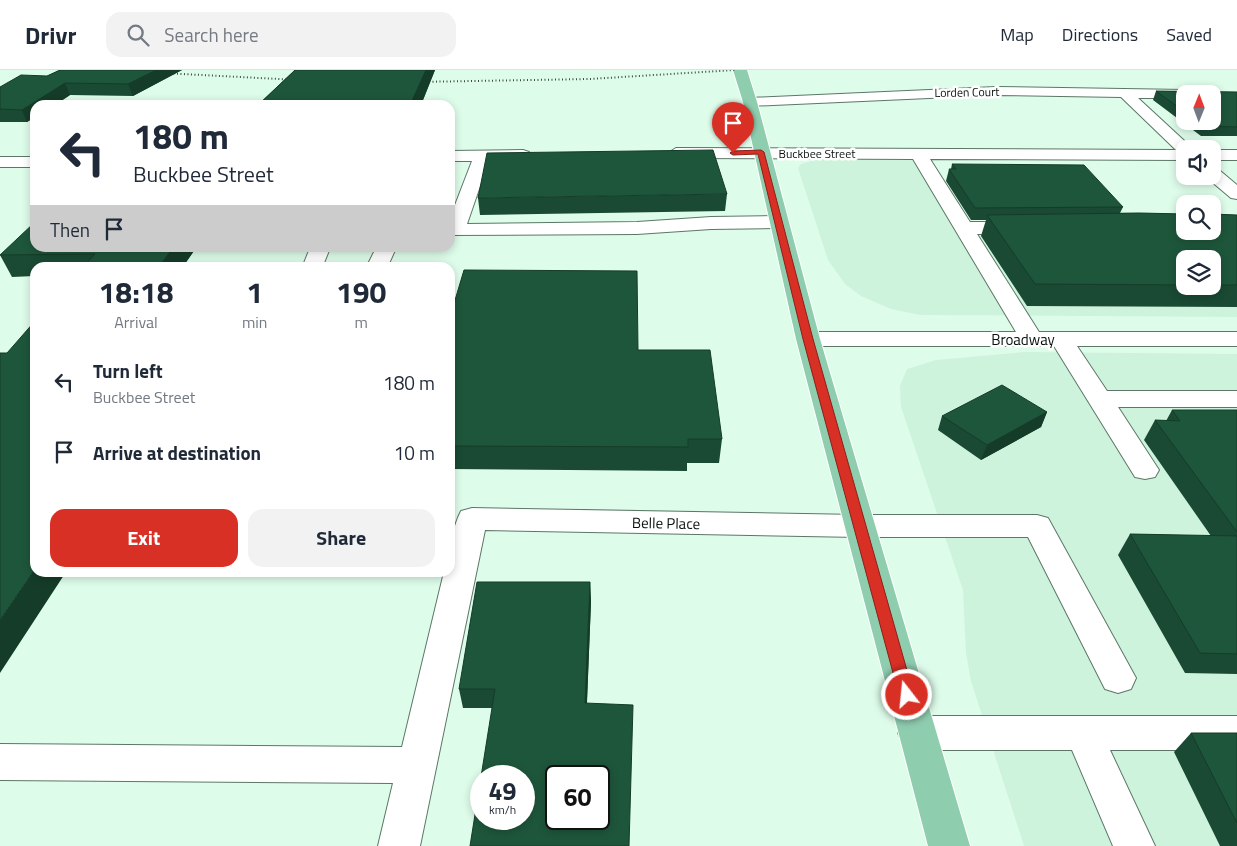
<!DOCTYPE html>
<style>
:root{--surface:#fff;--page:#f2f2f3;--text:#1f2937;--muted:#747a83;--line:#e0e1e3;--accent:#d93025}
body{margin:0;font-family:"Titillium Web",sans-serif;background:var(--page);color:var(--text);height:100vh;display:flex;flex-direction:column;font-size:19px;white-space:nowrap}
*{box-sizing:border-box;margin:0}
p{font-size:16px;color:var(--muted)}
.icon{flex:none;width:28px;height:28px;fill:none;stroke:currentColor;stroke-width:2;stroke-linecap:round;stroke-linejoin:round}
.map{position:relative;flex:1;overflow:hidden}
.drawer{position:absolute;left:30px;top:192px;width:425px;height:315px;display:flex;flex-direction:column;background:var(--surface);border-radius:15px;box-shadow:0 2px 8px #0003}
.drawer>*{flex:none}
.guide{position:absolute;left:30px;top:30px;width:425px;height:152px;border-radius:15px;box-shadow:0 2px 8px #0003;background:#fff;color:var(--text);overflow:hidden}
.needle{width:32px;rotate:1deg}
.controls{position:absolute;left:1176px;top:15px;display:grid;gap:10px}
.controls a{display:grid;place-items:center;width:45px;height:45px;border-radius:10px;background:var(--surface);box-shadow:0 2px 8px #0003;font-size:25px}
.speed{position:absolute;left:470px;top:695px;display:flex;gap:10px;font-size:25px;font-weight:700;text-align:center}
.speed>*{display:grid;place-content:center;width:65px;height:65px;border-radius:50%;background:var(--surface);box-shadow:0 2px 8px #0003;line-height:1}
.speed small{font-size:12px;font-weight:400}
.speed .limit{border:2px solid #111;border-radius:8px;background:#fff;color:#111}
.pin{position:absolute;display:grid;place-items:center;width:42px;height:42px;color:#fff;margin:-51px -21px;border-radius:50% 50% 50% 0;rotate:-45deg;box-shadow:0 0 5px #0007}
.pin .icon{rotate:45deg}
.me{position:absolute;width:55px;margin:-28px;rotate:344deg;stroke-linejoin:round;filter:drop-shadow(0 0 4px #0008)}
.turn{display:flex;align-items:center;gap:18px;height:105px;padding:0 20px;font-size:22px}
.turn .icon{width:65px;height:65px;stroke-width:2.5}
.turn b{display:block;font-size:35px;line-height:42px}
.then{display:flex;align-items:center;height:48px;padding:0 20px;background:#0003;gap:10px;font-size:19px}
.eta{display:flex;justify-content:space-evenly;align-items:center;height:85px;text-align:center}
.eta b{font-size:30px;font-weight:700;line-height:35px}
.primary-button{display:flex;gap:10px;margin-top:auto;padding:10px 20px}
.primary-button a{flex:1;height:58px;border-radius:15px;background:var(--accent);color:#fff;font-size:20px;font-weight:700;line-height:58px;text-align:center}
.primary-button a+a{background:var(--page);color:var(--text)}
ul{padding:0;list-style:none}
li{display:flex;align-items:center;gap:15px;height:70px;padding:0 20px}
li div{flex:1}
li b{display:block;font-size:19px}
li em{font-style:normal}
header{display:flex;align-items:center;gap:30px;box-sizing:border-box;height:70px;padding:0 25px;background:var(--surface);border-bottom:1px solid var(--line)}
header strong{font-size:24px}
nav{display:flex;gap:28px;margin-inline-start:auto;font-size:18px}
.search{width:350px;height:45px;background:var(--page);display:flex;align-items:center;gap:12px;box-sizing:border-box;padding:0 18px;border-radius:15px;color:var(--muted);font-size:19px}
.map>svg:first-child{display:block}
.built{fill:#cdf3dc;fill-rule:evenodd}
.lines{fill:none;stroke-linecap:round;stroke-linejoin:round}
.minor-casing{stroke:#5c7767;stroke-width:2}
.major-casing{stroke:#fff;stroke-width:2}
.minor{fill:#fff;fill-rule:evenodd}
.major{fill:#8fcdaf;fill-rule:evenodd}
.rail{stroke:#3c4b43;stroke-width:2;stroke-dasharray:1 2.5;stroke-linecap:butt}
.wall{fill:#1a4a33;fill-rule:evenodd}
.shaded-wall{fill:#153c29}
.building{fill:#1e563b;stroke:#153c29;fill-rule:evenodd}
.route{fill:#d93025;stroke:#8d1f18}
.labels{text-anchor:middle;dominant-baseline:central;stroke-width:5;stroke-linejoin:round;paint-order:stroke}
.far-street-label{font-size:12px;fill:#08130d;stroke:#fff}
.street-label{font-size:15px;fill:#08130d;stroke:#fff}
</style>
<header>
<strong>Drivr</strong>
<div class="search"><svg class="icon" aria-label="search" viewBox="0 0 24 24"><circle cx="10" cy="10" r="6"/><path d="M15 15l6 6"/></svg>Search here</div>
<nav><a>Map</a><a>Directions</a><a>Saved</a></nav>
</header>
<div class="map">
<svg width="1237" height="776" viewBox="0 0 1237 776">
<rect width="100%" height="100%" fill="#defcea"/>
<!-- built -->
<path class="built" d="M822,88L915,90L956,162H1237V247L920,245L891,239L861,226L845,214L828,190L798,98L801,94ZM1185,189H1212V216H1185Z
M1025,282L1237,284V776H1024L971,611L966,583L963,520L901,337L900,316L907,299L936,290Z"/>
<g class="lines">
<!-- minor casing -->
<g class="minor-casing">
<path id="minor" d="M996,17L1185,20L1192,24H1185V28H1138L1191,77L1192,79H1185V90L930,89L970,152H1020L1027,154L1030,158L1027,162L1020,164H977L1039,262H1237V276H1077L1107,321H1237V337H1118L1159,400L1155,407L1145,409L1135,407L1054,276H808L800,274L796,269L800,264L808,262H1016L913,89L676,88L668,83L676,78L1176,80L1121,27L996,25L750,36L743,32L750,28Z
M523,80L529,82L531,85L529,88L489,90L467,154L637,152L711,147L779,146L786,148L788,152L786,156L779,158L711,159L637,164L450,165V148L472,91H450V81Z
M1212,80H1237V90H1212Z
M0,87H35V97H0Z
M1212,98L1218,99L1237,115V129L1231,128L1206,107L1212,106Z
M310,178H330L322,198H302Z
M376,178H396L387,198H366Z
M472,438L859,445H1037L1048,448L1136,608L1131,619L1118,623L1105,619L1028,467H859L485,460L420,776H378L393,713L0,710V674L402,677L444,502H450C450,482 451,460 461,441Z
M917,646H1237V680H1110L1155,776H1113L1072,680H917L904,675L898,663L904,651Z"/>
</g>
<!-- major casing -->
<g class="major-casing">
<path id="major" d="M733,0H747L757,32L820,269L970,776H928L796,269L743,32Z"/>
</g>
<!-- minor -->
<use href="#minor" class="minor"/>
<!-- major -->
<use href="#major" class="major"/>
<!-- rail -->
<path class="rail" d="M163,3L298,10
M415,12L590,9L735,0"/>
</g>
<!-- wall -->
<path class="wall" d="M60,0H182L133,26L70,25L55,35H35V47L27,52H0V17L47,6Z
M295,0H435L421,35H258Z
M1156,21L1237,22V66H1201L1153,30ZM1185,24L1212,51H1185Z
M952,94L1123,137L1120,143L1237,145V237L1027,236L981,166L986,150H971L946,111L949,99H951ZM1185,189H1212V216H1185Z
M727,124L725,141L480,145L478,128Z
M35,178H196L182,198H35V206L12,207L0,185Z
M450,247L638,280L722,369L719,393H687V401L450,399Z
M1172,340H1237V604L1185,603L1118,485L1130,464L1211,466L1144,370L1155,350L1166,351Z
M1047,342L1041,357L981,390L938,360L942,346Z
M590,512L591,532L587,633L492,638H463L459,619Z
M1191,663H1237V776H1220L1174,682Z"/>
<!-- shaded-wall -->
<path class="shaded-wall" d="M156,0H182L133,26L128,14Z
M426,0H435L421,35H411V33Z
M65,13L70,25L55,35H35V47L27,52L22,40Z
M173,178H196L182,198H158Z
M1047,342L1041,357L981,390L987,375Z
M35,499V502H66L0,603V550Z
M590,512L591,532L586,653L585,633Z"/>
<!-- building -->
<path class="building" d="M60,0H156L128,14L65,13L22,40L0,39V17L21,5L47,6Z
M295,0H426L411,33L351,34V35H258Z
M1156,21L1237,22V57L1206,56L1199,51H1212V24H1185V42Z
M713,80L727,124L478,128L487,83Z
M952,94L1084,95L1123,137L975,138L949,99H956Z
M1139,143L1185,144V161H1212V144L1237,145V215H1212V189H1185V215L1035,214L987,145Z
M35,152V178H173L158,198H82L95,184L0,185Z
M464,200L637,201L638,280H710L722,369H688V377L450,376V247Z
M35,251V499L0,550V283H7Z
M1002,315L1047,342L987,375L942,346Z
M1172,340H1237V462L1155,350L1180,351Z
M1130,464L1237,466V584L1200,583Z
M477,512H590L585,633L633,635L629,776H470L495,619H459ZM481,706H524V749H481ZM556,706H599V749H556Z
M1191,663H1237V753Z"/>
<!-- route -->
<path class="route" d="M761,80L764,82L813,269L914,625L912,630L907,632L901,630L899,625L803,269L758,84L733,85L730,83L733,81Z"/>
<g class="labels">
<!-- far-street labels -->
<g class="far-street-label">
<text transform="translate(967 22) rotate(-1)">Lorden Court</text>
<text x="817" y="83">Buckbee Street</text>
</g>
<!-- street labels -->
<g class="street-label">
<text x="1023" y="269">Broadway</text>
<text transform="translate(666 453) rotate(1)">Belle Place</text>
</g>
</g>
</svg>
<div class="controls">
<a><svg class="needle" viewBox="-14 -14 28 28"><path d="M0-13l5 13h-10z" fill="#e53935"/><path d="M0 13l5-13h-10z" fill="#747a83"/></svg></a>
<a><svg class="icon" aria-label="sound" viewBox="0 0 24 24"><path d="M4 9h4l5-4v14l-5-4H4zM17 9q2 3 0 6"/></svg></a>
<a><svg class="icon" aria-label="search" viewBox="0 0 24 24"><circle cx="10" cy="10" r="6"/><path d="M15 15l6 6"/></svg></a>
<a><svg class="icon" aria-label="layers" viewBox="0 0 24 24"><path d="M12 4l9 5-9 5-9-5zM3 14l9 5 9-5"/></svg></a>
</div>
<div class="speed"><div>49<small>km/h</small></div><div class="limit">60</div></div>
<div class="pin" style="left:733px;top:83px;background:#d93025"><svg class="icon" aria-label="arrive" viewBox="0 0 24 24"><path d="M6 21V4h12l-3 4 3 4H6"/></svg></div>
<svg class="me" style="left:907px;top:625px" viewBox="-20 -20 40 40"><circle r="17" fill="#d93025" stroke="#fff" stroke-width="3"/><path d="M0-11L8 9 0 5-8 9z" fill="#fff"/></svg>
<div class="guide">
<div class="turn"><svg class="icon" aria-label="left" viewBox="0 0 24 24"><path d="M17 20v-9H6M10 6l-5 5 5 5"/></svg><div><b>180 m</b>Buckbee Street</div></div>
<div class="then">Then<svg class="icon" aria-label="arrive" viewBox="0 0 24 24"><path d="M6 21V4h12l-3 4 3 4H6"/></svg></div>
</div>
<section class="drawer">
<div class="eta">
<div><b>18:18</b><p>Arrival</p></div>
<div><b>1</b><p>min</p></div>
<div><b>190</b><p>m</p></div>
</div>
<ul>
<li><svg class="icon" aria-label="left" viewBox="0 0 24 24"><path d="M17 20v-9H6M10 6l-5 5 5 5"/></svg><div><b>Turn left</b><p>Buckbee Street</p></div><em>180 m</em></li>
<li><svg class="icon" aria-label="arrive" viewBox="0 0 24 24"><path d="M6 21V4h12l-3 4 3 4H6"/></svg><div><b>Arrive at destination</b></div><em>10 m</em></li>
</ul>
<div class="primary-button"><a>Exit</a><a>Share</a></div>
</section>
</div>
